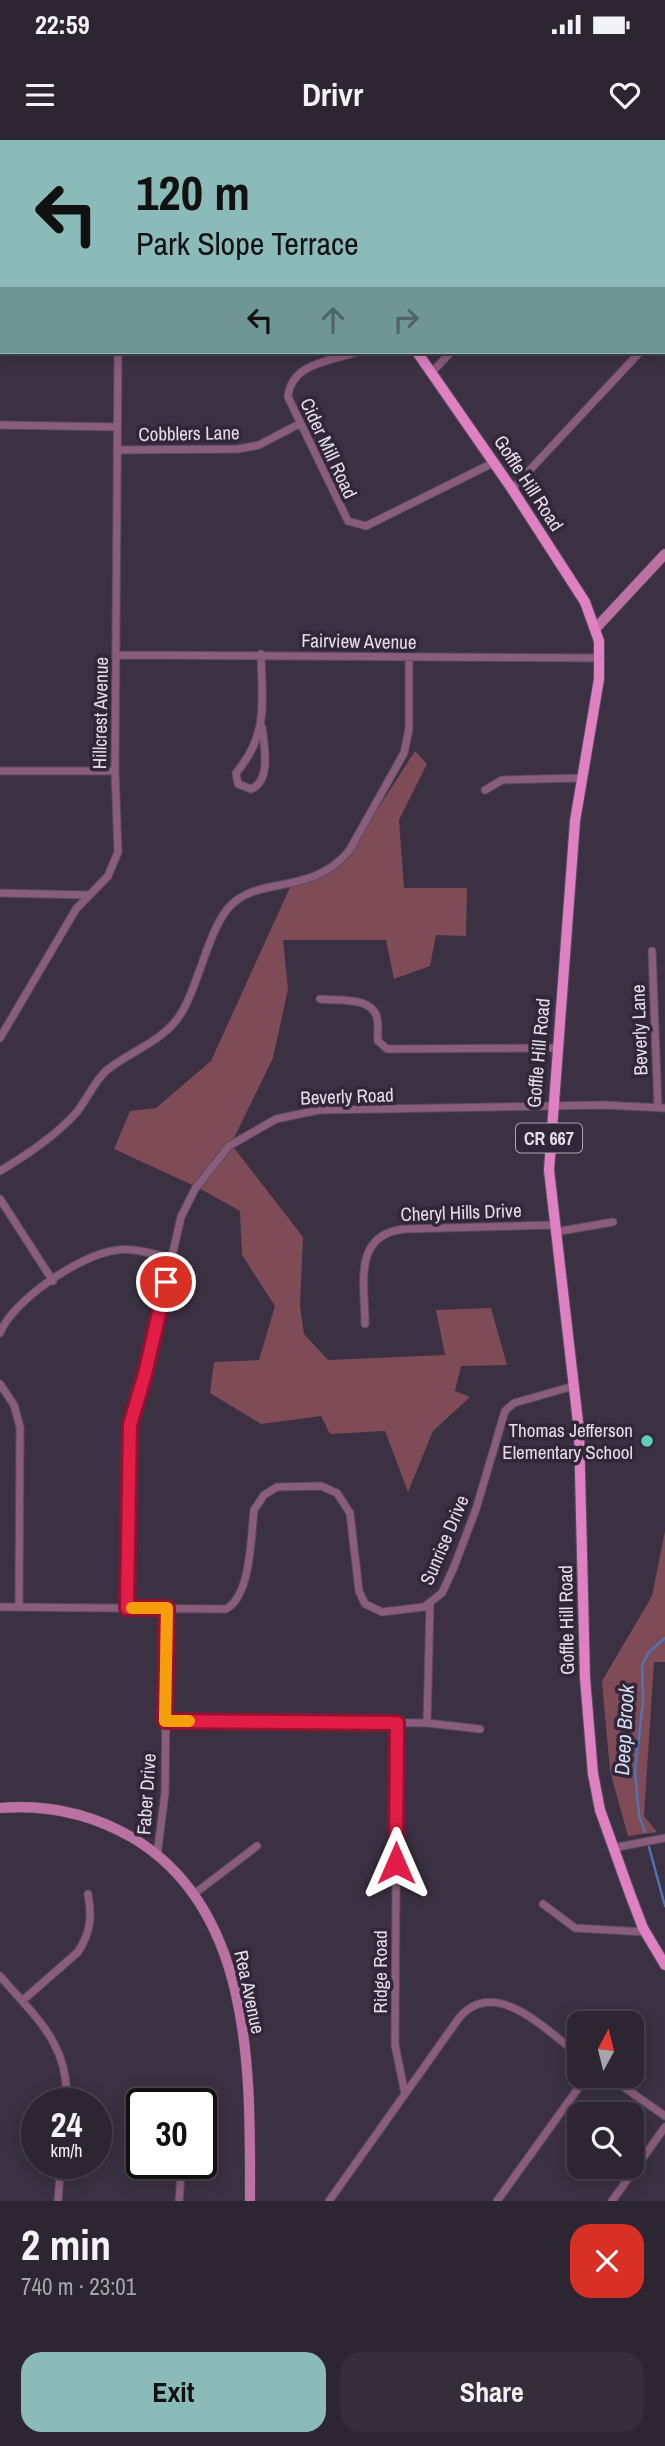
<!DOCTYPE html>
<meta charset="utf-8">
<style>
:root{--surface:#2d2532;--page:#352d3a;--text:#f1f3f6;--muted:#a7a5ac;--line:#48424d;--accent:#8bbbb9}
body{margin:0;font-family:"Archivo Narrow",sans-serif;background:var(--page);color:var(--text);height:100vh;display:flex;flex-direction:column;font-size:26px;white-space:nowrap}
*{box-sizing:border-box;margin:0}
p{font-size:23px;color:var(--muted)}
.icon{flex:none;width:38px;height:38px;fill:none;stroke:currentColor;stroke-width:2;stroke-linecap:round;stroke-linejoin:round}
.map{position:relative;height:2061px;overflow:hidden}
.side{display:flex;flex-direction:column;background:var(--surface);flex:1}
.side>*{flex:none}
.top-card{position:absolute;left:0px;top:0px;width:665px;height:214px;box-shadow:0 4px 18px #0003,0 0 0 2px var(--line);background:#8bbbb9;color:#111;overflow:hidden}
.needle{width:46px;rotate:7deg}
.tools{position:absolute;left:567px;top:1871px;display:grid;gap:14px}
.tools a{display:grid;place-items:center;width:77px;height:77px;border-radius:14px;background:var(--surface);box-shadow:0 4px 18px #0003,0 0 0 2px var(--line);font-size:35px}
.speed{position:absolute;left:21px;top:1948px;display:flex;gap:14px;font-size:35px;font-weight:700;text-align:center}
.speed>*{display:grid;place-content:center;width:91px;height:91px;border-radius:50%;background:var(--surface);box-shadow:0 4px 18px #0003,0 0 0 2px var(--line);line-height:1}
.speed small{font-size:18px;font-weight:400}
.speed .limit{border:4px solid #111;border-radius:10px;background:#fff;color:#111}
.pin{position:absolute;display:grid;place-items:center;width:60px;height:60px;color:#fff;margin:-30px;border:4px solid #fff;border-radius:50%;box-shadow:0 2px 7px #0007}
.me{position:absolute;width:77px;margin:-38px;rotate:0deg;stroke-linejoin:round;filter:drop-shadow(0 0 5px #0008)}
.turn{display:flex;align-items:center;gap:24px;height:147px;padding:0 21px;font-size:32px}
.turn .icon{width:91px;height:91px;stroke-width:2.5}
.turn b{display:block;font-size:49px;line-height:60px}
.lanes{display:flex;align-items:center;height:66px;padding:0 21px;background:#0003;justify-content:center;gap:35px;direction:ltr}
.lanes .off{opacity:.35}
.round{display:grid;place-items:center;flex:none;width:74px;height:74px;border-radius:21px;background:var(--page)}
.head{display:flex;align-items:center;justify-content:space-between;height:119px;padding:0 21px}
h1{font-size:42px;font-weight:800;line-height:52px}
.button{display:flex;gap:14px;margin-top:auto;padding:14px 21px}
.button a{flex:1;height:80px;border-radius:21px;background:var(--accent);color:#111;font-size:28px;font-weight:800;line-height:80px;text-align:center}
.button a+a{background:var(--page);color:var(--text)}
.status{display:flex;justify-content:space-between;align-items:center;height:49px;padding:0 35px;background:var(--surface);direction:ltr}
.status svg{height:19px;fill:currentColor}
header{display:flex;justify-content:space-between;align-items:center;height:91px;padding:0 21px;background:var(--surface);font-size:32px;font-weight:800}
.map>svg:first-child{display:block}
.green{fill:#7f4b56}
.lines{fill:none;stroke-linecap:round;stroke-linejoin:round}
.stream{stroke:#4e74b1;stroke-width:2.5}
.street-casing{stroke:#574d5d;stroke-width:9}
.secondary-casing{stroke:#574d5d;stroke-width:11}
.primary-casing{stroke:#574d5d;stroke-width:12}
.street{stroke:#8b5d7c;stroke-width:7}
.secondary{stroke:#bb72a3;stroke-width:10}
.primary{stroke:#df81c1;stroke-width:10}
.route-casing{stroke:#92132f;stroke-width:18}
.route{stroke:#e11d48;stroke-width:12}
.slow{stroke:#f59e0b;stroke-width:12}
.poi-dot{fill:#5eceb8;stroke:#312738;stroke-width:2.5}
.labels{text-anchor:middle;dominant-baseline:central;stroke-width:7;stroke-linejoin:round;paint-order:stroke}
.shield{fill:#312738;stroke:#aea6b3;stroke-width:2}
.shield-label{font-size:18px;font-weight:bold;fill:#e4dde8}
.street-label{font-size:19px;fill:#e4dde8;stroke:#312738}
.poi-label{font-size:19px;fill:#e4dde8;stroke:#312738;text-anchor:end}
.water-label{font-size:21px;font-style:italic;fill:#d4dff0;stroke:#312738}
</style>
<div class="status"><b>22:59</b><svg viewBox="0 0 49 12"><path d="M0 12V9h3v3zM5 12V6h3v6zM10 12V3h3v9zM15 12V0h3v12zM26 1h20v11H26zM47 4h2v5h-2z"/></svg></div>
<header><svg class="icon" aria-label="menu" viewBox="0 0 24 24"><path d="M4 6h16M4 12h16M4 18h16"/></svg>Drivr<svg class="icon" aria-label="heart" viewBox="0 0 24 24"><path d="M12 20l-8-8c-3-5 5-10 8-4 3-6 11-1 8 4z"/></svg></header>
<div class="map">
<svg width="665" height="2061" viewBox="0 0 665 2061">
<rect width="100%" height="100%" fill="#3c3142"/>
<!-- green -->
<path class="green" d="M415,611L427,624L399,680L404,748H467L466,796L436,795L430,826L394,839L386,800H283L288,849L273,918L231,1004L303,1097L300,1166L304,1194L328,1220L445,1215L436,1170L491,1168L507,1225L461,1226L455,1251L470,1257L433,1291L408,1352L385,1291L330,1294L321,1276L261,1284L210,1253L214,1222L259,1220L275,1166L242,1115L240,1071L197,1047L114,1009L130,971L156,968L211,921L291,745L350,712Z
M665,1391V1522H654L644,1676L657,1692L628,1696L610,1631L602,1541L652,1456Z"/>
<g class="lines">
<!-- stream -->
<path class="stream" d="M645,1692L639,1675L635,1631L643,1562L642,1525L649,1512L665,1498
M649,1707L665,1766"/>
<!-- street casing -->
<g class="street-casing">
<path id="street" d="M164,0V2
M532,0V2
M36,2V0
M384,2V0
M663,16H665
M663,187L665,185
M357,212C330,221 291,223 288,257L348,381L366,386L495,322
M432,232L451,212
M0,285L117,287
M117,310L238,309L259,305L299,284
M512,349L640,212
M261,514C262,562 269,594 236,633L238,644L251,649C272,641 264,604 262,587
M117,515L601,518
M0,631H115
M485,650L502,640L581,638
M0,753L89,755
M652,811L658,967
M320,859C337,861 372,856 377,878C379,885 377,893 378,901L387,909L556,908
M0,898L76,769L108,736L118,712L115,631L118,212
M0,1031C28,1014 54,997 76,973C87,960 94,941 107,930C132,910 165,901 182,872C199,844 209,787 231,765C262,735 311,756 349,711L404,613L409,589V518
M0,1059L53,1141
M555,1092L613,1082
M365,1184C365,1144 352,1094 405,1089L554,1085
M0,1193C13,1160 81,1114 117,1110C135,1108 153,1114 171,1118
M0,1244L14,1265L20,1287L19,1467
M0,1467L226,1469C251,1456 251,1396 254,1370L264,1355L277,1347L321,1346L337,1353L350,1373L359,1451L365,1464L382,1472L424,1467L442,1453L454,1427L476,1369L505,1271L514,1263L574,1246
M127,1468L130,1285L145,1234L181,1077L195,1049L229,1006L276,979L319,970L603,965L665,968
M165,1581L427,1583L480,1589
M397,1582L395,1905L405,1954
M427,1583L430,1464
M613,1708L665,1698
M157,1716L165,1653L167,1469
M194,1754L257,1706
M543,1764L575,1788L645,1792
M0,1836C35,1877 71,1905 66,1964
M22,1861L78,1812C91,1792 92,1776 88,1754
M608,1936L665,1976
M58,2061L61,2023
M179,2061L182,2023
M329,2061L459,1878C495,1835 547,1891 579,1915
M497,2061L587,1936
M612,2061L665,1987"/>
</g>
<!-- secondary casing -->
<g class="secondary-casing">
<path id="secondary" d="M596,488L665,414
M0,1668C47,1664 92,1674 133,1698C255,1771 250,1936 250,2061"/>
</g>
<!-- primary casing -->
<g class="primary-casing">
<path id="primary" d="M295,0L296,2
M417,212L512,349L585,462L599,501V539L575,681L549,1030L579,1291L585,1538L593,1634L600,1670L630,1754L643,1788L665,1825"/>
</g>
<!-- street -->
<use href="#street" class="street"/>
<!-- secondary -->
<use href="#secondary" class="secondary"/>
<!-- primary -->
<use href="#primary" class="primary"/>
</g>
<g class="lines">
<!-- route casing -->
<g class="route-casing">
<path id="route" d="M166,1142L145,1234L130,1285L127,1468H167L165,1581L397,1583L396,1723"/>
</g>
<!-- route -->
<use href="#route" class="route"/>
<!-- slow -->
<path class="slow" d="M132,1468H167L165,1581H189"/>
</g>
<!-- markers -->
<circle class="poi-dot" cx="647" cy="1301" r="7"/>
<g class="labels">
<!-- shield labels -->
<rect class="shield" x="516" y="983.5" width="66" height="29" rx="5"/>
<g class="shield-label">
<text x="549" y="998">CR 667</text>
</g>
<!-- street labels -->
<g class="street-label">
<text transform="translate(189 293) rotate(-1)">Cobblers Lane</text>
<text transform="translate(329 308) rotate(65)">Cider Mill Road</text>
<text transform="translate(529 343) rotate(57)">Goffle Hill Road</text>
<text transform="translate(359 501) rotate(1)">Fairview Avenue</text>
<text transform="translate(100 573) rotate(-89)">Hillcrest Avenue</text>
<text transform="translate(639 890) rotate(-92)">Beverly Lane</text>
<text transform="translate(538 913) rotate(-85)">Goffle Hill Road</text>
<text transform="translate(347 956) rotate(-2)">Beverly Road</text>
<text transform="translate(461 1072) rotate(-2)">Cheryl Hills Drive</text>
<text transform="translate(444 1400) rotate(-67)">Sunrise Drive</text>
<text transform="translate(566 1480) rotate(-91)">Goffle Hill Road</text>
<text transform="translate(146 1654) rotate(-86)">Faber Drive</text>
<text transform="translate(380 1832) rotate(-90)">Ridge Road</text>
<text transform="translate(250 1852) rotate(78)">Rea Avenue</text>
</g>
<!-- poi labels -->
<g class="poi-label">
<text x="633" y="1290">Thomas Jefferson<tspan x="633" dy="22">Elementary School</tspan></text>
</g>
<!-- water labels -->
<g class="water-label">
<text transform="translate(624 1590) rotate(-87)">Deep Brook</text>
</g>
</g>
</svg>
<div class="tools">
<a><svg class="needle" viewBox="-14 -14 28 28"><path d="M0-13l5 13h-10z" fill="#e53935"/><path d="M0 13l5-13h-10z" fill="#a7a5ac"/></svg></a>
<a><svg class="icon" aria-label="search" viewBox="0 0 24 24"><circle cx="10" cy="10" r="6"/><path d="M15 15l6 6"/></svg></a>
</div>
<div class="speed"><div>24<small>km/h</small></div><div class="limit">30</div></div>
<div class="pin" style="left:166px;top:1142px;background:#d93025"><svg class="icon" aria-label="arrive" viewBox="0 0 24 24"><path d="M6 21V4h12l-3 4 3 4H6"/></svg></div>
<svg class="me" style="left:396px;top:1723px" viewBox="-20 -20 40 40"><path d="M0-17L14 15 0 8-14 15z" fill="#e11d48" stroke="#fff" stroke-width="4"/></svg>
<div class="top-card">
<div class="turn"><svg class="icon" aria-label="left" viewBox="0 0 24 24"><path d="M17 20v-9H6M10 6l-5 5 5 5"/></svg><div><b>120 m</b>Park Slope Terrace</div></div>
<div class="lanes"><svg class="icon" aria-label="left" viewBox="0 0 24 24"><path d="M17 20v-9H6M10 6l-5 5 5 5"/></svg><svg class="icon off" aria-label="ahead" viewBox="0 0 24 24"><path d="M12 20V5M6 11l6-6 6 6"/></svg><svg class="icon off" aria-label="right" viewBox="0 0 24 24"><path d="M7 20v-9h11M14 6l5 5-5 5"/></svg></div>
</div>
</div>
<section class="side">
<div class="head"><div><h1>2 min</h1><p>740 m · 23:01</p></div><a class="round" style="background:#d93025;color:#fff"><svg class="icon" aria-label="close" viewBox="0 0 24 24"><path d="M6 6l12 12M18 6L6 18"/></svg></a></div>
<div class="button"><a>Exit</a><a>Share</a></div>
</section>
